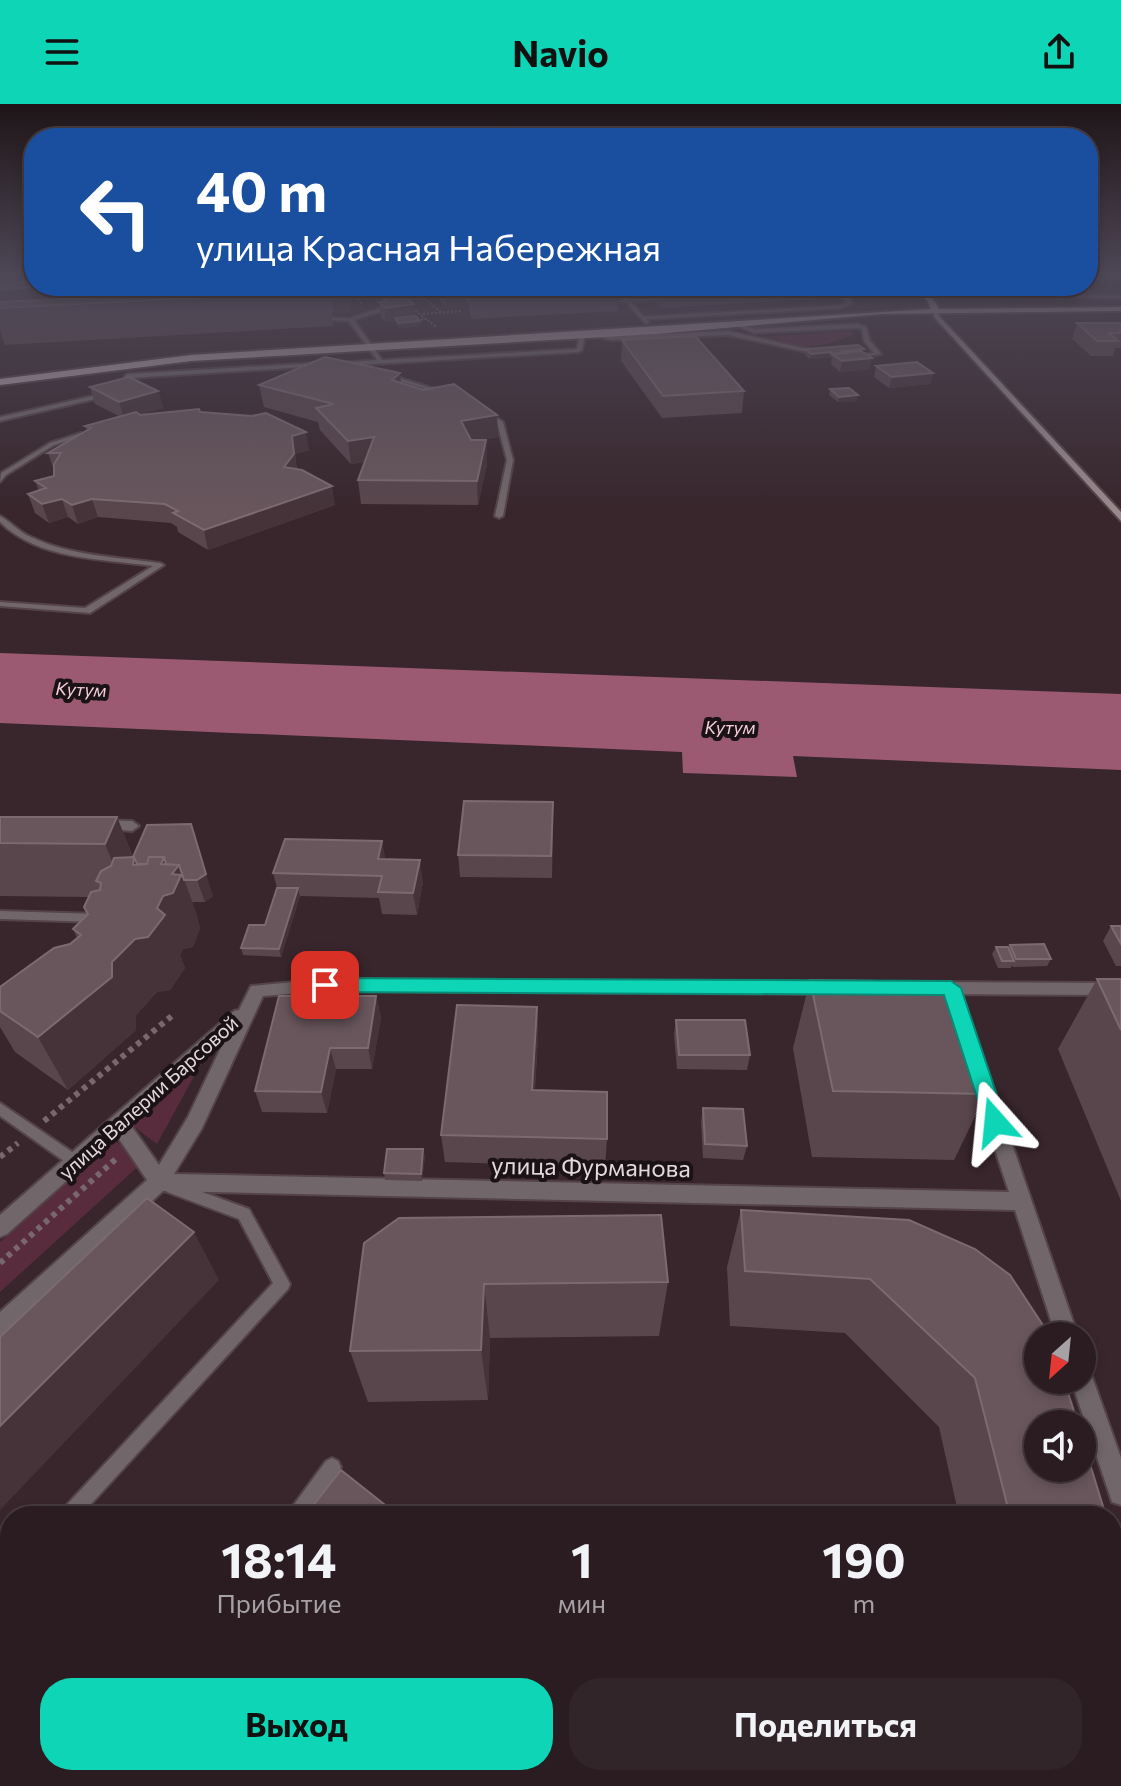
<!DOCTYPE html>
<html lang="ru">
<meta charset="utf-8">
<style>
:root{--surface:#2a1c21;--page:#32252a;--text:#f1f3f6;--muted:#a5a1a5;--line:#463a3f;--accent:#0dd5b5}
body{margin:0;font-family:Commissioner,sans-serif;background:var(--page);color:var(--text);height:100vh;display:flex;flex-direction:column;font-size:30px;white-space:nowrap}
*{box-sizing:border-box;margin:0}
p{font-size:26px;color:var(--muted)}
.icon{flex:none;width:44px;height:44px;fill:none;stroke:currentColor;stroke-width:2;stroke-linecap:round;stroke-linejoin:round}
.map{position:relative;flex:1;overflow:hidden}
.drawer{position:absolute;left:0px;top:1402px;width:1122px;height:280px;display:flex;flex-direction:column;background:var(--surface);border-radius:32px 32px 0 0;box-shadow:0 4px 12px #0003,0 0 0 2px var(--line)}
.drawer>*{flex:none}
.top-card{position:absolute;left:24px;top:24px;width:1074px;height:168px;border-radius:32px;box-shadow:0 4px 12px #0003,0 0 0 2px var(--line);background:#1a4fa0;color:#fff;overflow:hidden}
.needle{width:52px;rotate:207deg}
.controls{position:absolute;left:1024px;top:1218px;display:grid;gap:16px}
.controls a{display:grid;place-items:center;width:72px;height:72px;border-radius:50%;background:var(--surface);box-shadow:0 4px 12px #0003,0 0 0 2px var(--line);font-size:40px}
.pin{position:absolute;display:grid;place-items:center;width:68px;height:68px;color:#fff;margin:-34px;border-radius:16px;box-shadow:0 4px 12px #0006}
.me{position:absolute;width:88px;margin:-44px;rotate:342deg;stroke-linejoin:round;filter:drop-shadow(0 0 6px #0008)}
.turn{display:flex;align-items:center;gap:28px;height:168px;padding:0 40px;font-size:36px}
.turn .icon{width:104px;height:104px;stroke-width:2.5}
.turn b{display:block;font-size:56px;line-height:68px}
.eta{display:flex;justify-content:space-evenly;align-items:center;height:136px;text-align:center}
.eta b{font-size:48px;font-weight:700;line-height:56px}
.cta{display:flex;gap:16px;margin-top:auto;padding:16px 40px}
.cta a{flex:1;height:92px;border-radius:32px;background:var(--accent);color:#111;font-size:32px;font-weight:700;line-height:92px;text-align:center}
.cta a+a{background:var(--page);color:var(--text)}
header{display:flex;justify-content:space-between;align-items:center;height:104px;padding:0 40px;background:var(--accent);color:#111;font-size:36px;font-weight:700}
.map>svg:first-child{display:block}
.green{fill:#582c3d}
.water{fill:#9b5a72}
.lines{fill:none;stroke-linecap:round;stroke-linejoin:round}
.lane-casing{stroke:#544348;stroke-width:4}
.street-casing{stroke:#544348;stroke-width:4}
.secondary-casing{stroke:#544348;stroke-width:4}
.primary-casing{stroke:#544348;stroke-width:4}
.path-far1{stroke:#78686d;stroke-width:2;stroke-dasharray:2 2;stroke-linecap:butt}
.path{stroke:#78686d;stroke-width:6;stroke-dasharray:5 5;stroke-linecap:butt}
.lane{fill:#71676a;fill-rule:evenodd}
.street{fill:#71676a;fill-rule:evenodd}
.secondary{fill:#98898d;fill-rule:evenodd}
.primary{fill:#b5a2a8;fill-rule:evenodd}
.wall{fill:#59464d}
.shaded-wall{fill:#453339}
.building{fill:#68565c;stroke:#7b6a70;stroke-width:2}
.route{fill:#0dd5b5;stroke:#088a76;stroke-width:2}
.labels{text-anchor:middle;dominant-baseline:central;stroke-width:8;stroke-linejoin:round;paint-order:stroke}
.far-water-label{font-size:18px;font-style:italic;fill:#f6cedb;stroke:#1a1215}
.street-label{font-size:20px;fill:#e5d9dd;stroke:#1a1215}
.near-street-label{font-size:24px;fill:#e5d9dd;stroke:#1a1215}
</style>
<header><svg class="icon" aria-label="menu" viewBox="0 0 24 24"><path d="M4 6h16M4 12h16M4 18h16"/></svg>Navio<svg class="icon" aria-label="share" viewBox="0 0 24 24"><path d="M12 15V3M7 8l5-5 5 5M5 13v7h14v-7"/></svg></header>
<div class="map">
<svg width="1121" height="1682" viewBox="0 0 1121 1682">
<rect width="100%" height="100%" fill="#38262c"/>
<!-- green -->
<path class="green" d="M850,227L854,230C828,244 786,249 760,233Z
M204,954L157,1040L129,1019Z
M114,1036L144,1057L0,1188V1138Z"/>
<!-- water -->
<path class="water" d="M0,549L1121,590V666L793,652L797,673L683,669L682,648L0,619Z"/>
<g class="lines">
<!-- lane casing -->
<g class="lane-casing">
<path id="lane" d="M134,182H152L91,188L89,187Z
M452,182H457L481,206H477Z
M612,182H617L629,195H673L631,198L644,213L839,202L848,199L837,188H802L917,184L842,188L853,199L840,204L646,215L649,218L646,220L626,198L603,199L605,197L624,196Z
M984,190L1121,192V194L986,192Z
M315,213L353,215L382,256L577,245L579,231L582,229L585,231L582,246L579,248L340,262L338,259L377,256L349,217L317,215Z
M735,219L755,225L857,220L866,223L870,237L881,250L853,254V252L874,249L864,237L862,225L857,224L754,229L735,221Z
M728,227L824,249L821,251L728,231L611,236L588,230L591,228L611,232Z
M317,259L319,262L130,274L126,288L121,287L125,272L128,270Z
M383,270H387L447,289L442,290L383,272Z
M106,289L108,292L0,317V313Z
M486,307L503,318L513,356L503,412L499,414L495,412L507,356L497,319L484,310Z
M81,329L83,330V332L54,341L6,371L0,378L1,369L50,339Z
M0,412C11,418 19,428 31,433C70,452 118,453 160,459L164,461L90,509L0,502V498L85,504L153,462C103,455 38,456 0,418Z
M0,807L98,810L104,814L98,818L0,815Z
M0,999L81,1054L83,1058L81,1062L76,1064L71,1062L0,1012Z
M172,1077L249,1105L290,1180L288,1185L80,1412H59L62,1406L273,1179L239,1115L167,1088L165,1083L167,1078Z
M332,1354L338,1357L341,1363L338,1369L307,1412H287L290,1406L326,1357Z
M10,1465V1489L0,1496V1472Z
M90,1672H115L110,1682H85Z"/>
</g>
<!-- street casing -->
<g class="street-casing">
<path id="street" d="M376,182H382L399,202L349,217V215L393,200Z
M101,716L132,717L139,722L132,727L96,724L94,721Z
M325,875L828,878L834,880L836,884L834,888L828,890L325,887L263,892L202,1024L174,1070L1009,1088L970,970L973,965L979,963L985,965L988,970L1078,1232H1056L1015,1106L163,1087L8,1229L0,1233V1208L147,1076L117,1032L7,1130L0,1133V1111L234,907L239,906L251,882ZM225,935L188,1013L159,1061L130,1020Z
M931,878L1121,879V891L931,890L925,888L923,884L925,880Z
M1082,1264L1090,1267L1121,1354V1401L1112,1398L1109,1389L1071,1276H1082Z"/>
</g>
<!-- secondary casing -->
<g class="secondary-casing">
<path id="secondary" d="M934,205H938L939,212L1121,408V417L934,213Z"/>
</g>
<!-- primary casing -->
<g class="primary-casing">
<path id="primary" d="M908,182C923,182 933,192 939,205L1121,203V207L882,210L656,230L191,257L0,281V275L191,251L931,205L927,196Z"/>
</g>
<!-- path-far1 -->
<path class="path-far1" d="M348,182L362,200
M408,182L441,208
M407,195L422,194
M412,204L436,223
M423,210L462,207
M413,216L428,215"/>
<!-- path -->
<path class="path" d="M44,1017L173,911
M0,1053L18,1039
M0,1159L118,1053"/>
<!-- lane -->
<use href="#lane" class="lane"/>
<!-- street -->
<use href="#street" class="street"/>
<!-- secondary -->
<use href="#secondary" class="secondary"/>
<!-- primary -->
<use href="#primary" class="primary"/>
</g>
<!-- wall -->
<path class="wall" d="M0,170L105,182L108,193L126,192L147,182L149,191L213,188L210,182H243L244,186L315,182H348L351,208L334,209L331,206L333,222L5,241L0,226Z
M1088,174L1093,178L1090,188H1052L1045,182H1088Z
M425,182H445L464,201L446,203Z
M469,182H619L618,207L472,215L470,210Z
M630,182H646V185L633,186Z
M658,182H819L817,195L662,204L657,199Z
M948,182H972L975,184L973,189H961Z
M980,182H1039L1037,186L983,185Z
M854,185L893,187L892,192L858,194L853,190Z
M382,193L415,212L421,222L399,224L395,217L386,218L381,213L379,198H382Z
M1077,219H1121V244H1115L1113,252H1091L1072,235Z
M622,236L744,287L742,309L662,314L621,257Z
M806,245L863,248L870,265L840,268L831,260L832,254L831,253L810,255L805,251Z
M876,262L933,269L930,280L889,284L874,273Z
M400,278L498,333L482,336H486L487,360L478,401L361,400L358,376L365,358L351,360L320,326L318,318L264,303L259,281Z
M90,283L158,287L163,304L139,310L200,308L309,346L295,350L297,365L335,401L208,446L178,428L177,423L171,419L98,413L78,420L68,413L49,419L35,409L28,390L39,387L35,377L54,372V366L48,349L87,327L85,322L119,312L95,300Z
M830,285L857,297L838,298L829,291Z
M0,713H117L133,753L147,721L213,792L205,798H192L200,824L193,843L183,845L180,851L185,864L170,886L157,888L136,911V926L68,986L15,948L0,923V883L70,840L77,834L73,825L87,810L88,793L0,792Z
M553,719L552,774L460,773L458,751Z
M382,737L385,755L423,778L417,811L382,810L379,794L300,792L281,853L243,851L241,844L265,821L277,784L273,769Z
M1111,822H1121V862H1116L1103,837Z
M1010,841L1051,855L1047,862L1013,863L1012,861L1011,864H998L992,850L996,843L1008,844Z
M1097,875H1121V1097L1058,945Z
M810,876L986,990L954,1056L812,1053L793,944Z
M376,892L381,914L372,965H336L327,1009L262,1008L255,987Z
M537,903L538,931L535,986L607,1035L605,1063L445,1058L441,1031Z
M676,916L750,951L747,966L677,965L674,930Z
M703,1004L747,1042L743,1056L703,1054L701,1018Z
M425,1052L422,1077L385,1076L384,1069Z
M741,1106L909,1116L1106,1412H959L939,1323L845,1229L730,1222L727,1163Z
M364,1139L668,1178L659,1232L490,1234L488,1296L368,1298L350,1247Z
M1112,1430L1121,1459V1574L1112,1578Z"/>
<!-- shaded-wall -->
<path class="shaded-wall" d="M0,170H34V182H105L110,203L109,198L0,204Z
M146,182L154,212L150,196L127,197L124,187Z
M220,182H243L245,191L222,192Z
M330,182H348L351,208L334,209Z
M445,182H463L464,201L446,203Z
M414,200L415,215L395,214V217L386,218L385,204Z
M420,217L421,222L399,224V219Z
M831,248V253L810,255L811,250Z
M872,254L870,265L840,268L842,257Z
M400,269L402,290L392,276Z
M933,269L930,280L889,284L892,273Z
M158,287L163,304L124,315L119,298Z
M858,291L857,297L838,298L839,293Z
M497,311L498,333L462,340L461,317Z
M306,328L309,346L295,350L297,368L284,363L292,332Z
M374,333L377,356L351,360L348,337Z
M486,336L487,360L478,401L477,377Z
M332,382L335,401L208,446L204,426Z
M62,395L68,413L49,419L42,400Z
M92,395L98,413L78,420L72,401Z
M117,713L134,756V753L155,807L127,793L105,740Z
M191,720L213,792L205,798L197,776Z
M382,737L386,759L378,755Z
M164,753L172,770L179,761L198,814L197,816L200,824L193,843L183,845L180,851L185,864L170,886L157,888L136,911V926L68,986L38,933L157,804L161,760Z
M420,756L423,778L417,811L413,789Z
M298,784L300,792L281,853L279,845Z
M376,892L381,914L372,965L368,944Z
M537,903L538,931L533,1014L532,986Z
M330,944L336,965L327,1009L321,988Z
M423,1045L425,1052L422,1077L421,1070Z
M194,1128L219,1176L0,1406V1322Z
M484,1180L490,1234L488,1296L481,1246Z
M220,1672H262L255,1682H213Z"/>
<!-- building -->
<path class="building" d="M34,177V182H43L0,186V180Z
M123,182H146L147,185L124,187Z
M325,182H328V187L0,204V198Z
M958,182H972L975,184H962Z
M888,184L893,187L859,189L854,185Z
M403,191L414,200L385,204L379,198L386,197L382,193Z
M416,212L420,217L399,219L395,214Z
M1077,219H1121V229H1109L1118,237H1097Z
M695,232L744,287L663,292L622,236Z
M858,241L864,245L842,247L845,249L834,250L831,248L811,250L806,245Z
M861,247L872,254L842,257L832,250Z
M325,253L400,269L392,276L423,286L454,280L497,311L461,317L471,336H486L477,377L358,376L374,333L348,337L316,304L334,300L259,281Z
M917,258L933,269L892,273L876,262Z
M129,273L158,287L119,298L90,283Z
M849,284L858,291L839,293L830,285Z
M199,305L200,308L252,312L266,309L306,328L292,332L294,350L284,363L302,366L332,382L204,426L173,409L178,407L165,400L92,395L72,401L62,395L42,400L28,390L46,384L35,377L54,372V360L61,349H48L91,324L85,322L136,308L140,311Z
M464,697L553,698L551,752L458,751Z
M0,713H117L105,740L0,739Z
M191,720L206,770L197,776H184L179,761L166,760L164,753H149L147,760H137L134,753H133L147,721Z
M285,735L382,737L378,755L420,756L413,789L378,788L382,772L273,769Z
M134,753L133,761L147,760L149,753H164L161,760L179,761L172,770L181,771L173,789L163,792L157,804L165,811L148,833L135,835L112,858V873L38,933L0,907V883L54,844L70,840L81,831L73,825L88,810L84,803L91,788L100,786L101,779L96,777L101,767L111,762L114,754Z
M277,784H298L279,845L241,844L249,821H265Z
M1111,822H1121V840Z
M1044,840L1051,855H1016L1010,841Z
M996,843H1008L1014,857H1002Z
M1097,875H1121V926Z
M810,876L950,878L986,990L833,987Z
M279,892H376L368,944H330L321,988L255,987Z
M457,901L537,903L532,986L607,988V1035L441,1031Z
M676,916H745L750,951H679Z
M703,1004L743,1005L747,1042L705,1040Z
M387,1045H423L421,1070L384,1069Z
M147,1094L194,1128L0,1322V1233Z
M741,1106L909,1116L975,1145L1010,1171L1050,1232H1038V1276H1064L1078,1320H1038V1364H1082V1334L1106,1412H1010L975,1274L870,1175L745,1167Z
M661,1111L668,1178L484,1180L481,1246L350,1247L364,1139L399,1114Z
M341,1366L399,1412H305Z
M1112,1430L1121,1459V1558H1112Z
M104,1672H220L213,1682H96Z"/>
<!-- sky -->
<linearGradient id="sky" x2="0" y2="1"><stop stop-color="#1f1518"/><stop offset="0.42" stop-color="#4d4756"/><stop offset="1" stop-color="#4d4756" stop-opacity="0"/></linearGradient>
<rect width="1121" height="405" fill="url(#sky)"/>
<!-- route -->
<path class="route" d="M325,874L951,877L961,884L1006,1018L1003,1024H988L985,1018L944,891L325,888L315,881Z"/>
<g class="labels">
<!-- far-water labels -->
<g class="far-water-label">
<text transform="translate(81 585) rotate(2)">Кутум</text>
<text x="730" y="623">Кутум</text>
</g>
<!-- street labels -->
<g class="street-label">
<text transform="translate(148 993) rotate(-42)">улица Валерии Барсовой</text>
</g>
<!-- near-street labels -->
<g class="near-street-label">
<text transform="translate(591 1062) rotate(1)">улица Фурманова</text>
</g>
</g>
</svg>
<div class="controls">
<a><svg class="needle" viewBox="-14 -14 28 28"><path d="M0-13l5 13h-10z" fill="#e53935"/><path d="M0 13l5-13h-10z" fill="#a5a1a5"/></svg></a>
<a><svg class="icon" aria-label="sound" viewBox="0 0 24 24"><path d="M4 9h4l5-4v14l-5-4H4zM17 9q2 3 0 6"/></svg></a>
</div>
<div class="pin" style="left:325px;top:881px;background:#d93025"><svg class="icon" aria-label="arrive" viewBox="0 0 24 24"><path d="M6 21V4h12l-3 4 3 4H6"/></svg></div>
<svg class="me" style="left:995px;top:1018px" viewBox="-20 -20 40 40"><path d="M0-17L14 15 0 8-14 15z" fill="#0dd5b5" stroke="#fff" stroke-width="4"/></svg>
<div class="top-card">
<div class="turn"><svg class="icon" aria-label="left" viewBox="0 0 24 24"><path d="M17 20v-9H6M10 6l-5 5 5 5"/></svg><div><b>40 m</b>улица Красная Набережная</div></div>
</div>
<section class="drawer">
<div class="eta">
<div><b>18:14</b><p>Прибытие</p></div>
<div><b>1</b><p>мин</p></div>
<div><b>190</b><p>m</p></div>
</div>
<div class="cta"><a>Выход</a><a>Поделиться</a></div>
</section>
</div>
